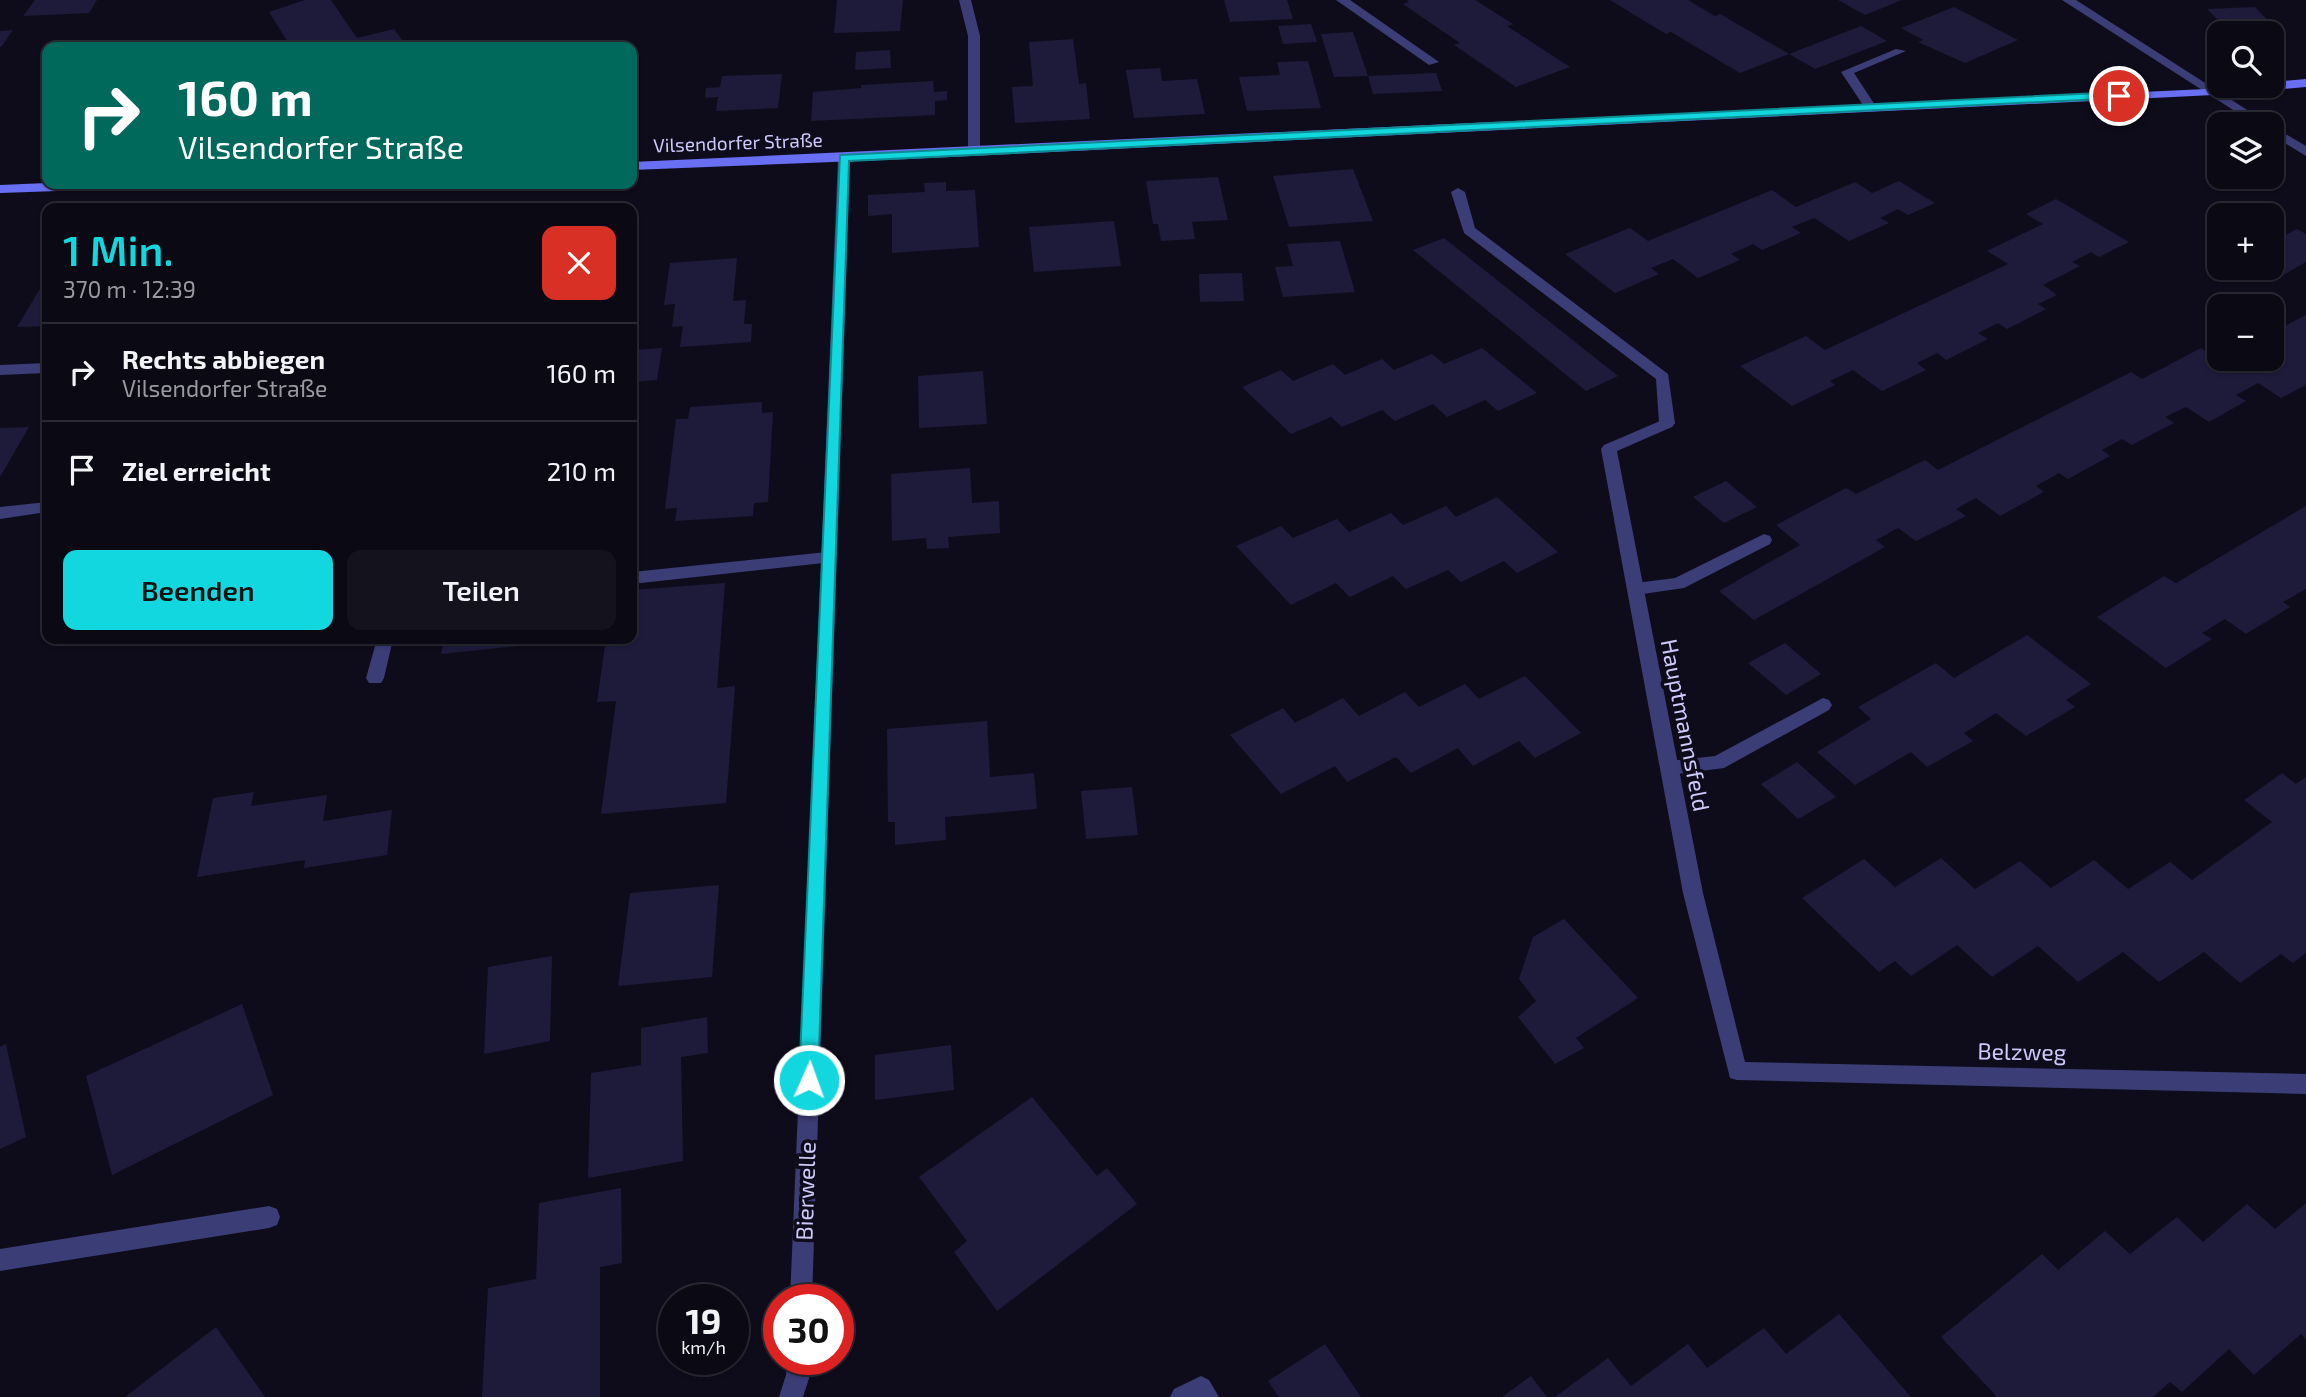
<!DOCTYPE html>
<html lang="de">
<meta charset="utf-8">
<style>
:root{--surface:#0a0914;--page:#13121d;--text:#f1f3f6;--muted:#999aa0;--line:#2a2a34;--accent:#13d7de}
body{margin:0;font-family:"Exo 2",sans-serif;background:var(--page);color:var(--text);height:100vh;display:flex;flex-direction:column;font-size:26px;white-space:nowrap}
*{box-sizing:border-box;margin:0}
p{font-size:23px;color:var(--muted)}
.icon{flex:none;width:38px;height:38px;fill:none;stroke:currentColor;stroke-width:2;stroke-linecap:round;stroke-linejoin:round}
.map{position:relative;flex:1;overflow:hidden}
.side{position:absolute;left:42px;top:203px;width:595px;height:441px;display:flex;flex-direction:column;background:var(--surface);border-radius:14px;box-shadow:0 2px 5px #0004,0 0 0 2px var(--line)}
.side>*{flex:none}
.banner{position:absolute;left:42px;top:42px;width:595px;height:147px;border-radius:14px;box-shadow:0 2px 5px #0004,0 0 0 2px var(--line);background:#00695c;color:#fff;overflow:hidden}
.controls{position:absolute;left:2207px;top:21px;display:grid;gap:14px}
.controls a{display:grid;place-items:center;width:77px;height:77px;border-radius:14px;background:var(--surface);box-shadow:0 2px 5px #0004,0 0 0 2px var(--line);font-size:35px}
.speed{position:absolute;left:658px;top:1284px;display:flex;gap:14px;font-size:35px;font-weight:700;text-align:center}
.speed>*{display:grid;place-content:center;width:91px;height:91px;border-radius:50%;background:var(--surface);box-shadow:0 2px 5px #0004,0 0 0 2px var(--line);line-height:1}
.speed small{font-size:18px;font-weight:400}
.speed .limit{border:10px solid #d22;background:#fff;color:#111}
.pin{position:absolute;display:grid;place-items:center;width:60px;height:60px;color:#fff;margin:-30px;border:4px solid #fff;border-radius:50%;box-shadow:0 2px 7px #0007}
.me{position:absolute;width:77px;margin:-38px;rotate:2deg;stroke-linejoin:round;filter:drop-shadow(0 0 5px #0008)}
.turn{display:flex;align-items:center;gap:24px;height:147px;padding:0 21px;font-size:32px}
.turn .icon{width:91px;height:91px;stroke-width:2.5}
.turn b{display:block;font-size:49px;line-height:60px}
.round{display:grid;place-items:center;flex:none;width:74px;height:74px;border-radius:14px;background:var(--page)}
.overview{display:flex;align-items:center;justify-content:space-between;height:119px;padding:0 21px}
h1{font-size:42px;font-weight:600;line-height:52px;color:var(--accent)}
.button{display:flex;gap:14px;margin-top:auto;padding:14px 21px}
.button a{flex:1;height:80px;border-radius:14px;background:var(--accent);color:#111;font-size:28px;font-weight:600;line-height:80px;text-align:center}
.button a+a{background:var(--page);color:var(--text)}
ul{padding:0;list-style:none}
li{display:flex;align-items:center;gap:21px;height:98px;padding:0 21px;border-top:2px solid var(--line)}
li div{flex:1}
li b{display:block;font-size:26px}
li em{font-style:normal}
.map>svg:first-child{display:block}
.building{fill:#1e1a3a}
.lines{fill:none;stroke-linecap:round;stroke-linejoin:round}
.lane{fill:#3b3d76;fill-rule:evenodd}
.street{fill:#3b3d76;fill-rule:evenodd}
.secondary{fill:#696ff3;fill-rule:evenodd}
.route{fill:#13d7de;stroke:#0c8c90;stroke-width:2}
.labels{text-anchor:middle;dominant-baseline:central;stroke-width:7;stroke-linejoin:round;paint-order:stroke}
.far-street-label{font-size:19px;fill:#cdcafb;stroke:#0e0c1b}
.street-label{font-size:23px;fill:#cdcafb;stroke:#0e0c1b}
</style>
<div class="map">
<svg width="2306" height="1397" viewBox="0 0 2306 1397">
<rect width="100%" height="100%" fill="#0e0c1b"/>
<!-- building -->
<path class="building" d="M35,0H97L89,13L23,16Z
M305,0H331L357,38L394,29L407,47H291L269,12Z
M837,0H903L900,31L834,33Z
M1224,0H1287L1293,19L1230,22Z
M1407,0H1475L1513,24L1507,26L1570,67L1516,87L1454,45L1460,43L1403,4L1409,2Z
M1610,0H1688L1715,16L1720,14L1789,54L1740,73L1671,32L1666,34Z
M1838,0H1902L1865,15Z
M1954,7L2018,40L1965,63L1918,42L1923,40L1901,28Z
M2255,7L2279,32L2231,33L2207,9Z
M1311,24L1317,42L1283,44L1278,26Z
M1861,26L1887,41L1815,69L1789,54Z
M13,30L2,46L0,47V31Z
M1353,32L1368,76L1334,77L1321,34Z
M1073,39L1079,84L1086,83L1090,119L1015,123L1012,87L1033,86L1029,42Z
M890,50L891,68L855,70L856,52Z
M1308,61L1321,108L1247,111L1239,77L1280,75L1277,62Z
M1160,68L1162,81L1197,79L1205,114L1134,118L1126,70Z
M1436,73L1442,91L1373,94L1368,76Z
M782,74L778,108L716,111L718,97L705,98L706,88L720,87L722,76Z
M933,81L934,92L947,91V100L935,101V115L811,121L813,92L861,88V85Z
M1353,169L1373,221L1289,227L1273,176Z
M1218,177L1228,220L1192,222L1195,239L1161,241L1158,224H1153L1146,181Z
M1899,181L1935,203L1908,215L1898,209L1880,218L1889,223L1849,241L1814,218L1792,227L1801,233L1762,250L1753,244L1731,254L1740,260L1698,278L1673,259L1651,268L1659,274L1615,293L1565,254L1630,228L1648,241L1772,190L1796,207L1855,182L1872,193Z
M946,182V191L975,190L979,247L892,253V214L868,216V195L925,192L924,183Z
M2056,199L2129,242L2099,257L2091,252L2072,262L2080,266L2043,285L2057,295L2038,304L2046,309L2007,329L1998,323L1978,333L1988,339L1946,360L1937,353L1917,363L1926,370L1882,391L1853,370L1830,381L1835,385L1792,406L1740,366L1806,336L1825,350L2008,264L1987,251L2043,224L2026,214Z
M1114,221L1121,266L1034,272L1029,227Z
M2297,229L2306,234V262L2285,274L2272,266V242Z
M1444,238L1618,376L1586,391L1413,250Z
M1340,241L1355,292L1283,297L1275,267L1293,266L1287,244Z
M737,258L733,301L746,300L744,324H752L751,342L680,347L683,326L672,327L675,304L664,305L670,263Z
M1242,273L1244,301L1200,302L1199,274Z
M47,277V326L17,327Z
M2306,315V385L2281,398L2258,383L2236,395L2246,401L2209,422L2186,407L2165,417L2174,423L2132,445L2122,439L2102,450L2110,456L2068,479L2059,473L2036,486L2044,492L2000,516L1976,498L1956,509L1966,516L1916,541L1898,528L1876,540L1885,547L1754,620L1719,591L1800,545L1776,525L1846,488L1856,494L1925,460L1938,470L2131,372L2142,379L2201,348L2210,354L2219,350V359H2272V327L2277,330Z
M662,348L657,380L632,382V350Z
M1482,348L1537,393L1498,411L1485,400L1447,417L1433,404L1395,421L1382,410L1342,427L1331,417L1291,434L1242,387L1281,370L1293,381L1333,364L1345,375L1382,359L1394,370L1432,354L1444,364Z
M983,371L987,424L919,428L918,376Z
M762,402V413L773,412L768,502L754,503L753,516L675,521L677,508L665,509L676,419H688L690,407Z
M29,427L0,477V428Z
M970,468L972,503L999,501L1000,533L948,537L949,548L927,549L926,538L892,541L891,474Z
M1726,481L1757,507L1724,523L1693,497Z
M1497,497L1558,552L1517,573L1504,561L1461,582L1448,570L1406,589L1393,576L1350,597L1336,583L1291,605L1236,546L1281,526L1293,538L1337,519L1349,532L1391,513L1403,525L1446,506L1456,517Z
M2306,506V589L2283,602L2290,607L2246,634L2225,619L2202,633L2212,639L2166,668L2097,617L2164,576L2176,583Z
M725,583L717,688L735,686L726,803L601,814L616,701L597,702L606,639H632V590Z
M2027,635L2091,684L2066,700L2075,707L2026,736L1996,713L1964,733L1973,741L1927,767L1911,752L1855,785L1817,752L1871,719L1858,707L1936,663L1954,678Z
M233,639H272V640L231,646Z
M444,639H555L554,642L441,654Z
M1785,643L1821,674L1786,695L1748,663Z
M1525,676L1581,733L1535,758L1519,741L1473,766L1458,748L1411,773L1396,757L1347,782L1335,766L1281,794L1230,735L1283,708L1295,723L1343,698L1359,716L1405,692L1419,707L1465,684L1479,699Z
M987,721L990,777L1034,773L1037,809L945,817L946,840L895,845V822H888L887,729Z
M1797,762L1836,797L1798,819L1761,784Z
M2282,773L2296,784L2306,777V953L2293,963L2281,954L2240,983L2204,952L2159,982L2123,952L2078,982L2038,946L1992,977L1957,945L1911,976L1895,961L1879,972L1802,898L1864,859L1895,887L1941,858L1975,889L2020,861L2051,888L2094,860L2128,889L2170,862L2192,880L2272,822L2244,800Z
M1132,787L1138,835L1086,839L1081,791Z
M254,792L251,806L327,795L323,821L392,810L387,855L304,868L305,860L197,877L213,798Z
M719,885L712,977L618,986L630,893Z
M1564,919L1638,998L1576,1038L1584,1048L1555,1064L1518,1017L1536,1001L1519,979L1533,937Z
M552,956L550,1041L484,1054L488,967Z
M242,1004L273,1095L112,1175L86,1076Z
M707,1017L708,1053L681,1057L683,1161L588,1178L591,1073L641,1065V1028Z
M6,1044L26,1137L0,1149V1047Z
M951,1045L954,1090L875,1100V1055Z
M1032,1097L1097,1176L1107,1168L1137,1204L997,1311L954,1252L967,1241L919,1177Z
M621,1188L622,1263L600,1267V1397H482L488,1288L536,1279L539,1203Z
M2306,1203V1339L2301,1334L2254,1375L2229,1349L2182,1392L2170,1382L2153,1397H1997L1941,1337L2042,1254L2058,1270L2105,1231L2130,1254L2177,1217L2203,1242L2247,1204L2275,1229Z
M1839,1314L1911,1397H1555L1608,1358L1631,1386L1688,1344L1707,1368L1764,1328L1786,1354Z
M216,1327L265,1397H125Z
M1325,1344L1361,1397H1279L1268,1381Z
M1531,1376L1547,1397H1502Z"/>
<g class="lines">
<!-- lane -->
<path class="lane" d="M1896,49L1906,51L1854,73L1877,108L1867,111L1841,72Z
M1458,188L1465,192L1475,228L1668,374L1675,423L1672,427H1662L1659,423L1656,379L1464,233L1451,192Z
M47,363V373L0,375V365Z
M47,502V512L0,519V507Z
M1764,534L1770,536L1772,540L1770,544L1684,588L1636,595L1628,589L1636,583L1675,578Z
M827,552L835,558L833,562L632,584V572Z
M377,639H393L384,678L381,683H369L366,678Z
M1823,698L1829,700L1832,705L1829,710L1724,768L1670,775L1664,773L1661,768L1664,763L1670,761L1715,756Z
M269,1206L277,1209L280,1217L277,1225L269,1228L0,1271V1249Z
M1201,1376L1209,1380L1219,1397H1170L1174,1389Z"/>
<!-- street -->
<path class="street" d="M959,0H971L980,36V151L974,155L968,151V36Z
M1336,0H1350L1439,62L1429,65Z
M2062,0H2076L2269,124H2255Z
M2272,126L2306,146V156L2272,135Z
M844,154L850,158L812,1300H790L838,158Z
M1667,418L1672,419L1675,423L1672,427L1617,451L1703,893L1745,1062L2306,1074V1094L1737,1080L1730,1078L1683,893L1601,449L1604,445Z
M787,1360H811L810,1375L803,1397H779L786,1375Z"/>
<!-- secondary -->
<path class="secondary" d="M2306,79V87L2213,95L909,159L632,170V162L2272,86V82Z
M47,183V184H150L144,188L0,193V185Z"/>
</g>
<!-- route -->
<path class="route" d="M2119,92L2122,93V98L849,161L818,1080L815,1086L809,1089L802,1086L799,1080L840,155Z"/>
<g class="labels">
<!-- far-street labels -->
<g class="far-street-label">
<text transform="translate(738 142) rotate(-2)">Vilsendorfer Straße</text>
</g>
<!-- street labels -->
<g class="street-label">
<text transform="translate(1686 725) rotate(79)">Hauptmannsfeld</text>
<text transform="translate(2022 1051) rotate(1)">Belzweg</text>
<text transform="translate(805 1191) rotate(-88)">Bierwelle</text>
</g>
</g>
</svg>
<div class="controls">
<a><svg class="icon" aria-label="search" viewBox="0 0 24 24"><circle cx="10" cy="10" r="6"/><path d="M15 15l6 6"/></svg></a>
<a><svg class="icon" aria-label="layers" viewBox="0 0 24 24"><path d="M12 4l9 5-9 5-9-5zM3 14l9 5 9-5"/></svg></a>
<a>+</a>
<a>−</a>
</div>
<div class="speed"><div>19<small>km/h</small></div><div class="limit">30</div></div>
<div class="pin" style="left:2119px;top:96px;background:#d93025"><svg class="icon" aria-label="arrive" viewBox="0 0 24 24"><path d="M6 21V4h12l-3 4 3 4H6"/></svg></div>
<svg class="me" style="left:809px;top:1080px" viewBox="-20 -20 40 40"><circle r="17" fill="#13d7de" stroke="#fff" stroke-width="3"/><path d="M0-11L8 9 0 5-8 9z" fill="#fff"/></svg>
<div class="banner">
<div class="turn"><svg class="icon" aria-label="right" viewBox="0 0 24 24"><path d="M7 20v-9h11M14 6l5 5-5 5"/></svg><div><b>160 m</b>Vilsendorfer Straße</div></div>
</div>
<section class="side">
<div class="overview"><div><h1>1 Min.</h1><p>370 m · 12:39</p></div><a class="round" style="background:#d93025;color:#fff"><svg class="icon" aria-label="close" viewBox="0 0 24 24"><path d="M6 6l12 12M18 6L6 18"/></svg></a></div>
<ul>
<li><svg class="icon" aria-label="right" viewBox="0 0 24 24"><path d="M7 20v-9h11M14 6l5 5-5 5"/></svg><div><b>Rechts abbiegen</b><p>Vilsendorfer Straße</p></div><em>160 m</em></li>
<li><svg class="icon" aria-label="arrive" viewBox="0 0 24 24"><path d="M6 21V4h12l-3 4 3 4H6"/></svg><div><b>Ziel erreicht</b></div><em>210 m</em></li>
</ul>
<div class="button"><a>Beenden</a><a>Teilen</a></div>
</section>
</div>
